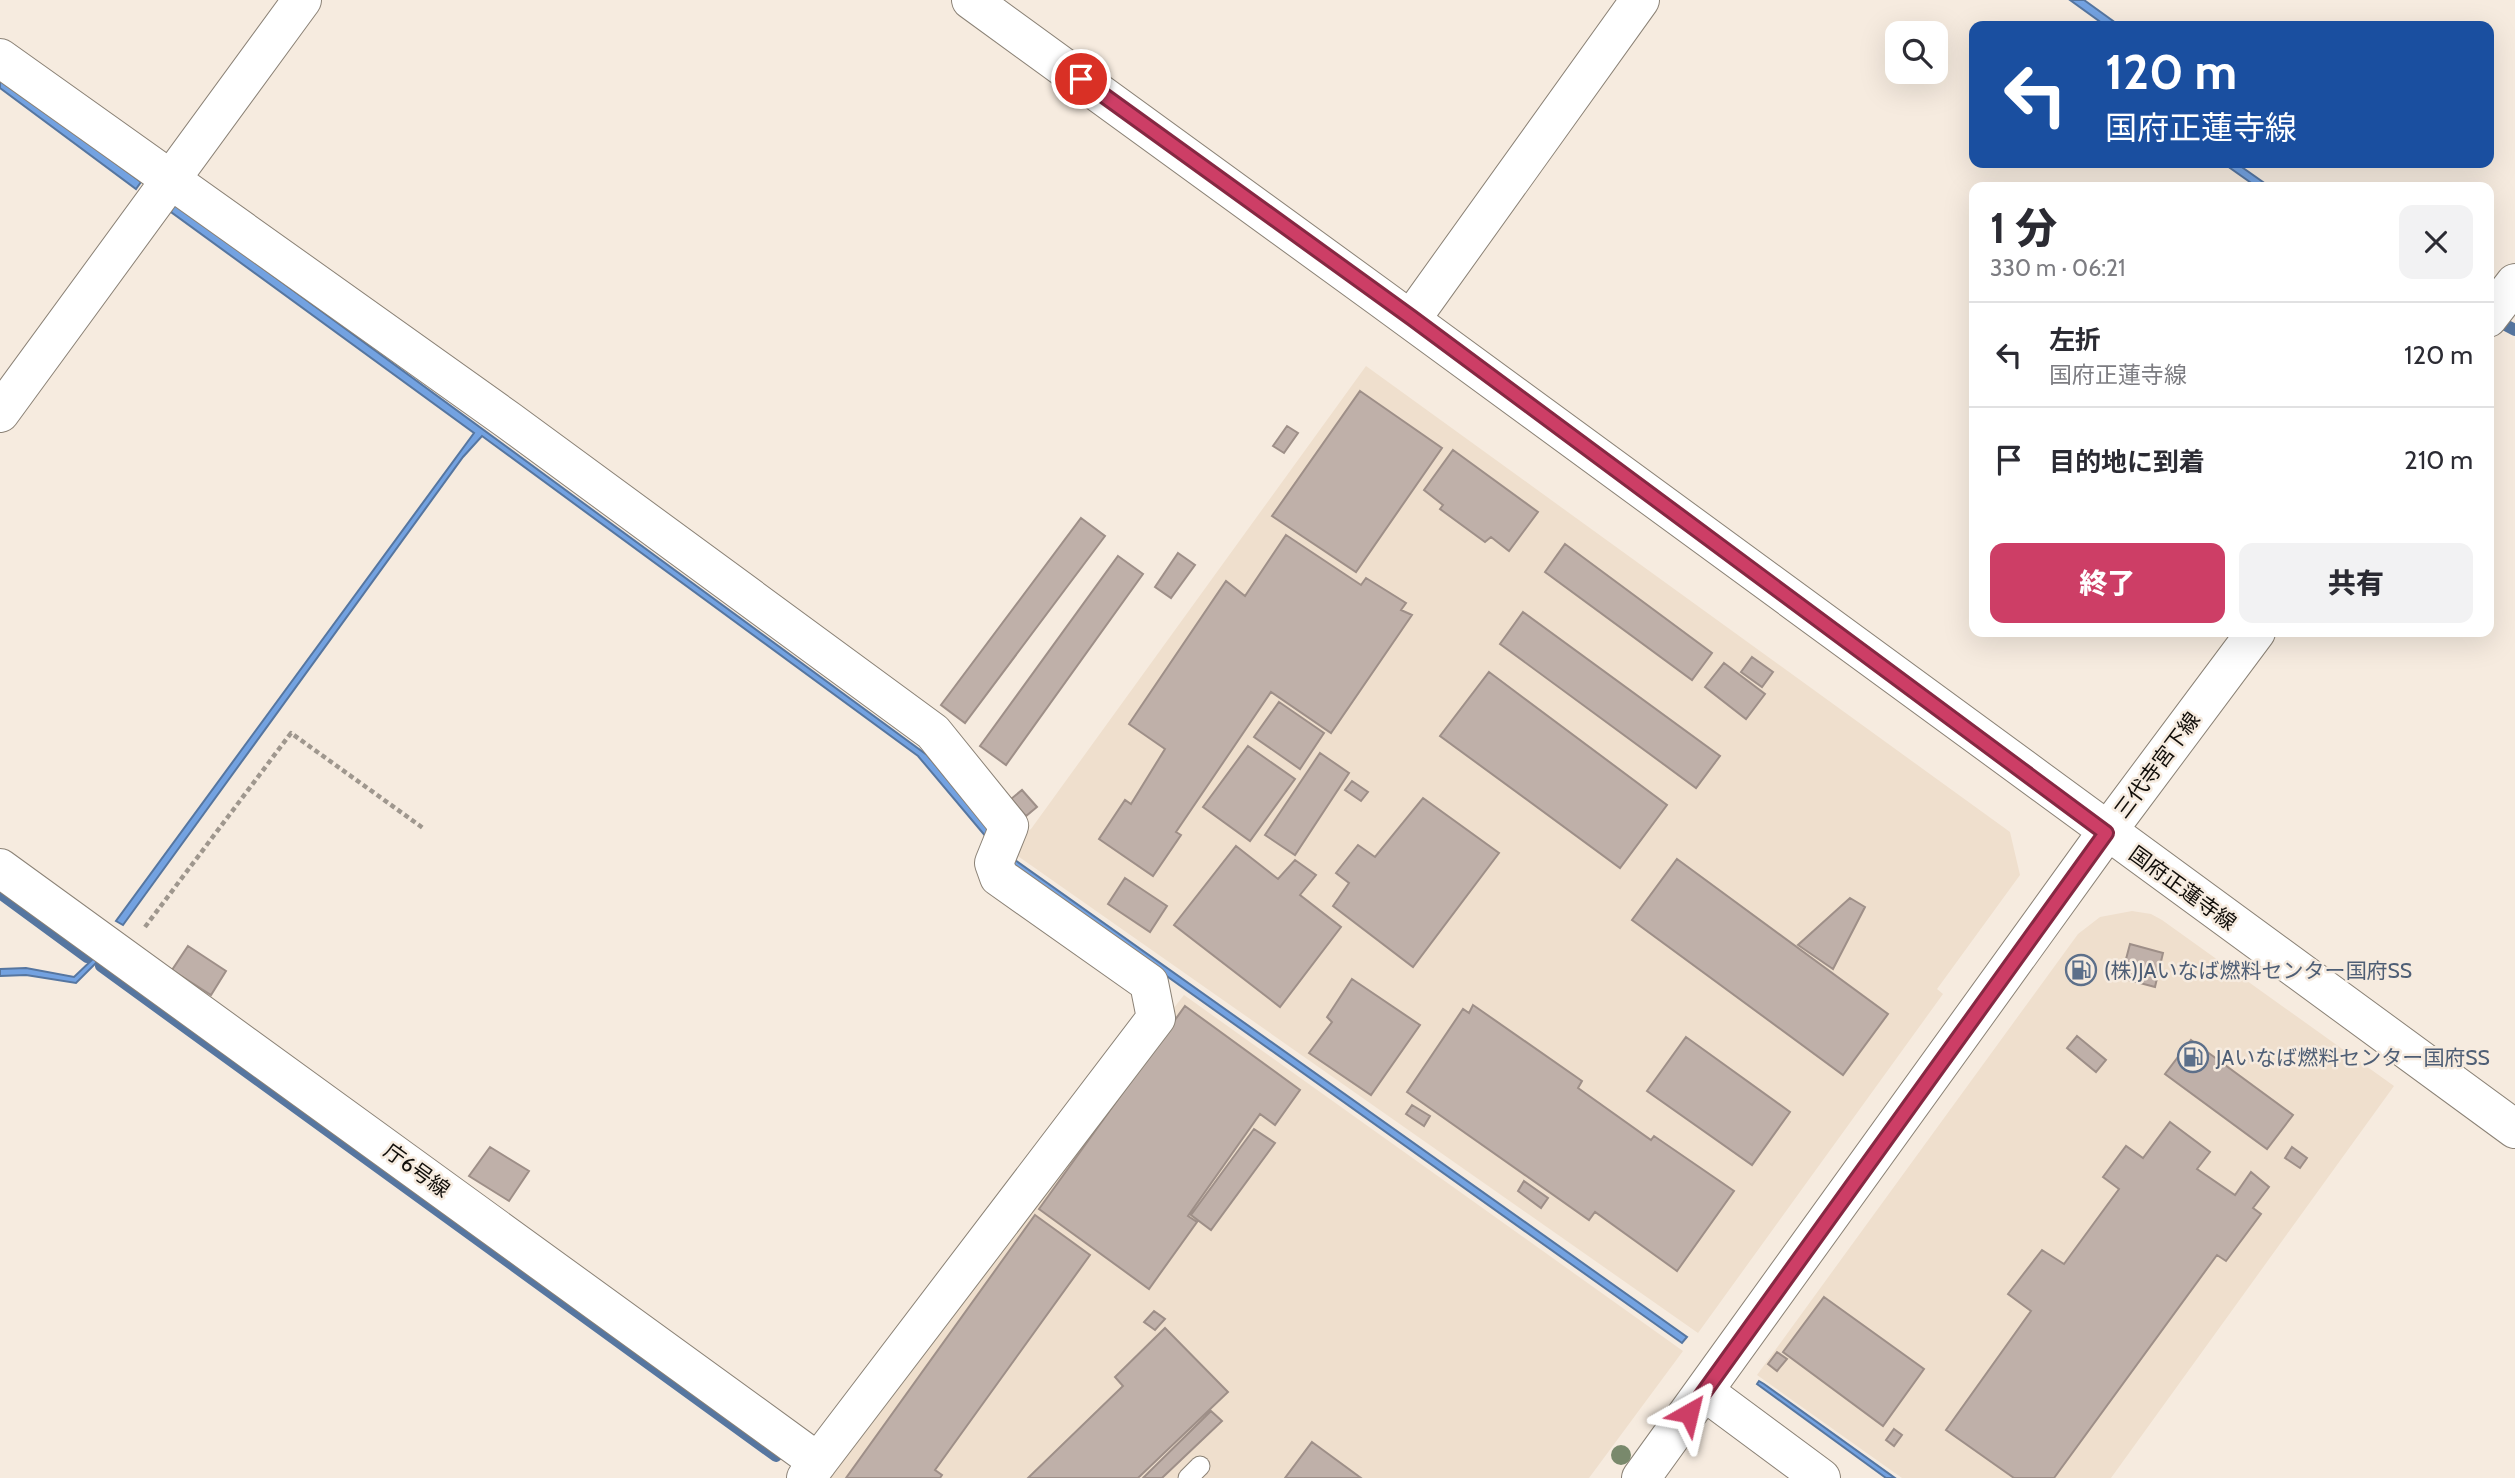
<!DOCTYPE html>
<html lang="ja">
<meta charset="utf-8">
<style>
:root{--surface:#fff;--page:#f2f2f3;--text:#2b2b33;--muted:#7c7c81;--line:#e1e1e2;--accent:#cd3e66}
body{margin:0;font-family:Cabin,"Noto Sans JP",sans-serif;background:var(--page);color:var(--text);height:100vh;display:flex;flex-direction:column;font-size:26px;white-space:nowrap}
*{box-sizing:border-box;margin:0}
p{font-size:23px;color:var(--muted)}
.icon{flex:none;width:38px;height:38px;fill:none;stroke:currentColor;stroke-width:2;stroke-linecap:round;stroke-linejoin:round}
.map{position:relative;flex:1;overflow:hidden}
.sheet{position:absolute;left:1969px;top:182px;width:525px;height:455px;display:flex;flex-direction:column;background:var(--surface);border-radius:14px;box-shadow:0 7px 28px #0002}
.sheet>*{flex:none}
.top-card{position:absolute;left:1969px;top:21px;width:525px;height:147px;border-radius:14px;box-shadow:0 7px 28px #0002;background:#1a4fa0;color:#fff;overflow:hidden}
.buttons{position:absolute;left:1885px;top:21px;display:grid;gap:14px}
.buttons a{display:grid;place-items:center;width:63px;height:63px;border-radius:14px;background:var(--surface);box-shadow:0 7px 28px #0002;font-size:35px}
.pin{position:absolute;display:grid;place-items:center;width:60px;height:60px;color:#fff;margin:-30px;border:4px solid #fff;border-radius:50%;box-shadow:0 2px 7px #0007}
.me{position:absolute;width:77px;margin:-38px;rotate:37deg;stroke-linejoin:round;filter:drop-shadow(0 0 5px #0008)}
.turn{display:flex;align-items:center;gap:24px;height:147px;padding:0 21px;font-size:32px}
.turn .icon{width:91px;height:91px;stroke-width:2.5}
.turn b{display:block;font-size:49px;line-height:60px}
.round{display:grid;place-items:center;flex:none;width:74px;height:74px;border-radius:14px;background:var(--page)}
.head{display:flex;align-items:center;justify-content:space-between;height:119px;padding:0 21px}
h1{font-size:42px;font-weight:800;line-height:52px}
.cta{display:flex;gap:14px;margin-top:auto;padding:14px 21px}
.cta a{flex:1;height:80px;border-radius:14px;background:var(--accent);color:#fff;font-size:28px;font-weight:800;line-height:80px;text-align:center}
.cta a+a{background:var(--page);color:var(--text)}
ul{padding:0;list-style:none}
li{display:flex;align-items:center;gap:21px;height:105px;padding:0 21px;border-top:2px solid var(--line)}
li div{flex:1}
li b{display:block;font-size:26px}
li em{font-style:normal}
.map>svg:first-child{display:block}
.built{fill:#efdfcd}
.water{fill:#73a2e1;stroke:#5676a0;stroke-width:2}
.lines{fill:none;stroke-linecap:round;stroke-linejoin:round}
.stream{stroke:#5676a0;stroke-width:12}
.building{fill:#bfb0a9;stroke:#9e8f88;stroke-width:2}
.lane-casing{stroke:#8b8276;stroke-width:21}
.street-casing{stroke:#8b8276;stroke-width:40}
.secondary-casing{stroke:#8b8276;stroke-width:40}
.path{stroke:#9f978e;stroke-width:4.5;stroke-dasharray:5 3.5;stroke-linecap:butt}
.lane{stroke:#fff;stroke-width:19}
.street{stroke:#fff;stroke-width:38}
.secondary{stroke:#fff;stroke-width:38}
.tree{fill:#79896c}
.route-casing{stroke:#852842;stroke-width:18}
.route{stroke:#cd3e66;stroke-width:12}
.labels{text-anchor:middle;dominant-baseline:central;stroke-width:5;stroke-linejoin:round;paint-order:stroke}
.street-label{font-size:21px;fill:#110e0a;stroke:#f6ebdf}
.service-label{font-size:21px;fill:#4e5e75;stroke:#f6ebdf;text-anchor:start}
</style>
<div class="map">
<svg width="2515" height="1478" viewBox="0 0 2515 1478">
<rect width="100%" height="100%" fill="#f6ebdf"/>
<!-- built -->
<path class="built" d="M1366,366L2010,832L2020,875L1937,989L1943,994L1698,1333L1012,852V841L1031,829Z
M2132,911L2151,914L2162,920L2394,1086L2111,1478H1902L1757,1375L2078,934L2100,917Z
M1184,995L1683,1351L1589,1478H821L1099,1103Z"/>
<!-- water -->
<path class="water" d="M2070,0H2084L2120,26H2106Z
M0,78L141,182L136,189L0,88Z
M2223,163H2236L2270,187H2257Z
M174,203L927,755L1015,860L1687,1337L1682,1343L1008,863L918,756L482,436L463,457L123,925L116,921L474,433L171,212Z
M96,956L99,960L76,983L26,975L0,976V969L26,968L74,977Z
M1759,1381L1764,1384L1895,1478H1886L1757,1384Z"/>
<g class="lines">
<!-- stream -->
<path class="stream" d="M2492,318L2515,330
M0,893L87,957
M101,966L776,1456"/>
</g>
<!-- building -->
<path class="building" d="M1360,391L1442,448L1356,572L1272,516Z
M1287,426L1298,433L1284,453L1273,446Z
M1453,450L1538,512L1509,551L1491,537L1485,542L1440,509L1443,505L1424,490Z
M1081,518L1105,536L965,723L941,705Z
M1286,535L1361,585L1366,578L1406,603L1401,610L1412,615L1331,733L1271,692L1176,832L1181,835L1153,876L1099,839L1125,800L1131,804L1165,749L1129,724L1226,581L1245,596Z
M1565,544L1712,653L1692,680L1545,572Z
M1178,553L1195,565L1171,598L1155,587Z
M1118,556L1143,574L1006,765L980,746Z
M1523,612L1720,756L1696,788L1500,644Z
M1752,657L1773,672L1762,687L1741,672Z
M1724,663L1765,694L1746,719L1705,687Z
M1489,672L1667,805L1620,868L1440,736Z
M1279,702L1324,733L1300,769L1254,737Z
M1248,746L1295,779L1250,841L1203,807Z
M1320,753L1349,773L1295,855L1265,835Z
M1352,781L1368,792L1361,801L1345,790Z
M1022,790L1037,807L1026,816L1011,799Z
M1423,798L1499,853L1413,967L1333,906L1349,883L1336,873L1358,845L1375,857Z
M1236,846L1278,879L1295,860L1316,875L1300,895L1341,927L1280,1007L1174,925Z
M1677,859L1888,1014L1843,1075L1632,920Z
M1125,878L1167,906L1150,932L1108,904Z
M1850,898L1865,907L1833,969L1798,945Z
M2130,944L2163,953L2155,987L2121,978Z
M188,946L226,971L211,995L172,970Z
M1352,979L1420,1025L1371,1095L1309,1053L1332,1022L1327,1017Z
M1473,1005L1582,1081L1578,1088L1651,1140L1654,1136L1734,1191L1677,1271L1595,1212L1589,1220L1407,1092L1463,1009L1469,1013Z
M1185,1006L1300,1090L1275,1125L1260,1114L1188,1216L1197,1222L1149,1289L1039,1209Z
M2077,1036L2106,1060L2096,1072L2067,1048Z
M1686,1037L1790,1112L1752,1165L1647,1091Z
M2191,1040L2293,1115L2267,1149L2165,1074Z
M1412,1105L1430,1116L1424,1126L1406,1114Z
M2170,1122L2210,1152L2197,1169L2235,1195L2251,1172L2269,1187L2253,1208L2261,1214L2226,1261L2217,1255L2054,1478H2014L1946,1430L2031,1311L2008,1294L2042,1250L2064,1264L2119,1189L2103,1177L2126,1146L2143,1158Z
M1254,1129L1275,1143L1211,1230L1191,1215Z
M490,1147L529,1171L509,1201L469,1176Z
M2292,1147L2307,1158L2300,1168L2285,1158Z
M1524,1181L1548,1198L1541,1208L1518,1191Z
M1035,1215L1090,1255L935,1470L942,1475L940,1478H846Z
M1824,1297L1924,1369L1883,1426L1783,1352Z
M1154,1311L1165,1319L1155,1330L1144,1322Z
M1165,1328L1228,1392L1138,1478H1028L1123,1386L1115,1377Z
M1777,1352L1787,1359L1777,1371L1768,1364Z
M1211,1411L1222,1421L1162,1478H1143Z
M1894,1429L1902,1435L1894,1446L1886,1440Z
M1312,1442L1361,1478H1285Z"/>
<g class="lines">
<!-- lane casing -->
<g class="lane-casing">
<path id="lane" d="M1188,1478L1200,1466"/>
</g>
<!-- street casing -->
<g class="street-casing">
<path id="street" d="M0,58L508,420L933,732L1009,826L994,863L999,877L1149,983L1156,1018L818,1462
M1412,318L1640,0
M0,413L302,0
M0,868L818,1462L806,1478
M1705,1392L1821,1478"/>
</g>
<!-- secondary casing -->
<g class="secondary-casing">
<path id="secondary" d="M971,0C1488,373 1998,755 2515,1129
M2488,318L2515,283
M1641,1478L2106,833L2256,632"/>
</g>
<!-- path -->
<path class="path" d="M145,927L291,733L423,828"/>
<!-- lane -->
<use href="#lane" class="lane"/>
<!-- street -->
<use href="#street" class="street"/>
<!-- secondary -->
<use href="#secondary" class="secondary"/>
</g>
<!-- trees -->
<circle class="tree" cx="1621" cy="1455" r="10"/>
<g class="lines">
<!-- route casing -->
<g class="route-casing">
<path id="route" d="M1081,79L1412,318L2106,833L1689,1413"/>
</g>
<!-- route -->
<use href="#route" class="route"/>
</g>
<!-- icons -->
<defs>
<g id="fuel-ring" transform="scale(1.575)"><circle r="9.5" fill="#f6ebdf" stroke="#5c6f8a" stroke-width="1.5"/><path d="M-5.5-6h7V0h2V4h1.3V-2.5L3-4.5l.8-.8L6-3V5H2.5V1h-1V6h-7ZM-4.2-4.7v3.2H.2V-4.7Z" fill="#5c6f8a"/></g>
</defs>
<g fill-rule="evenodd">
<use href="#fuel-ring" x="2081" y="970"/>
<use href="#fuel-ring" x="2193" y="1057"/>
</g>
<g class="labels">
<!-- street labels -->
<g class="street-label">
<text transform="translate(2157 765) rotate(-53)">三代寺宮下線</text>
<text transform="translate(2183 888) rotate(36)">国府正蓮寺線</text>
<text transform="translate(417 1170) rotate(36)">庁6号線</text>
</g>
<!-- service labels -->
<g class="service-label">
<text x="2104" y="970">(株)JAいなば燃料センター国府SS</text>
<text x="2216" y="1057">JAいなば燃料センター国府SS</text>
</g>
</g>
</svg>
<div class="buttons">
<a><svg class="icon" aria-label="search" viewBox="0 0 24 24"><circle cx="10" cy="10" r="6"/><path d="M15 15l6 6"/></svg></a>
</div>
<div class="pin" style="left:1081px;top:79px;background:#d93025"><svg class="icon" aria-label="arrive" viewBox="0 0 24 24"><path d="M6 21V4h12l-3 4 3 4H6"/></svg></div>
<svg class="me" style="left:1689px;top:1413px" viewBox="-20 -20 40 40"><path d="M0-17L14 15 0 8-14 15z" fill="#cd3e66" stroke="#fff" stroke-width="4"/></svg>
<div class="top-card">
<div class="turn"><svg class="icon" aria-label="left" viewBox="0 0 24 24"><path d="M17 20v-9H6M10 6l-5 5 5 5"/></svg><div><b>120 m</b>国府正蓮寺線</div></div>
</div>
<section class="sheet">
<div class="head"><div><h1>1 分</h1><p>330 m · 06:21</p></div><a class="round"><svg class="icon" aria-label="close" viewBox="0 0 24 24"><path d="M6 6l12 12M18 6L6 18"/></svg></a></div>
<ul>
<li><svg class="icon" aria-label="left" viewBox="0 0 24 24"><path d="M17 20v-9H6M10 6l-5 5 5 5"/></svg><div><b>左折</b><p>国府正蓮寺線</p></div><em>120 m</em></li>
<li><svg class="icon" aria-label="arrive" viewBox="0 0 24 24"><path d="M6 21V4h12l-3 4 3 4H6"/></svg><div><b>目的地に到着</b></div><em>210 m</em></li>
</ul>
<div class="cta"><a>終了</a><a>共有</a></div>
</section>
</div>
